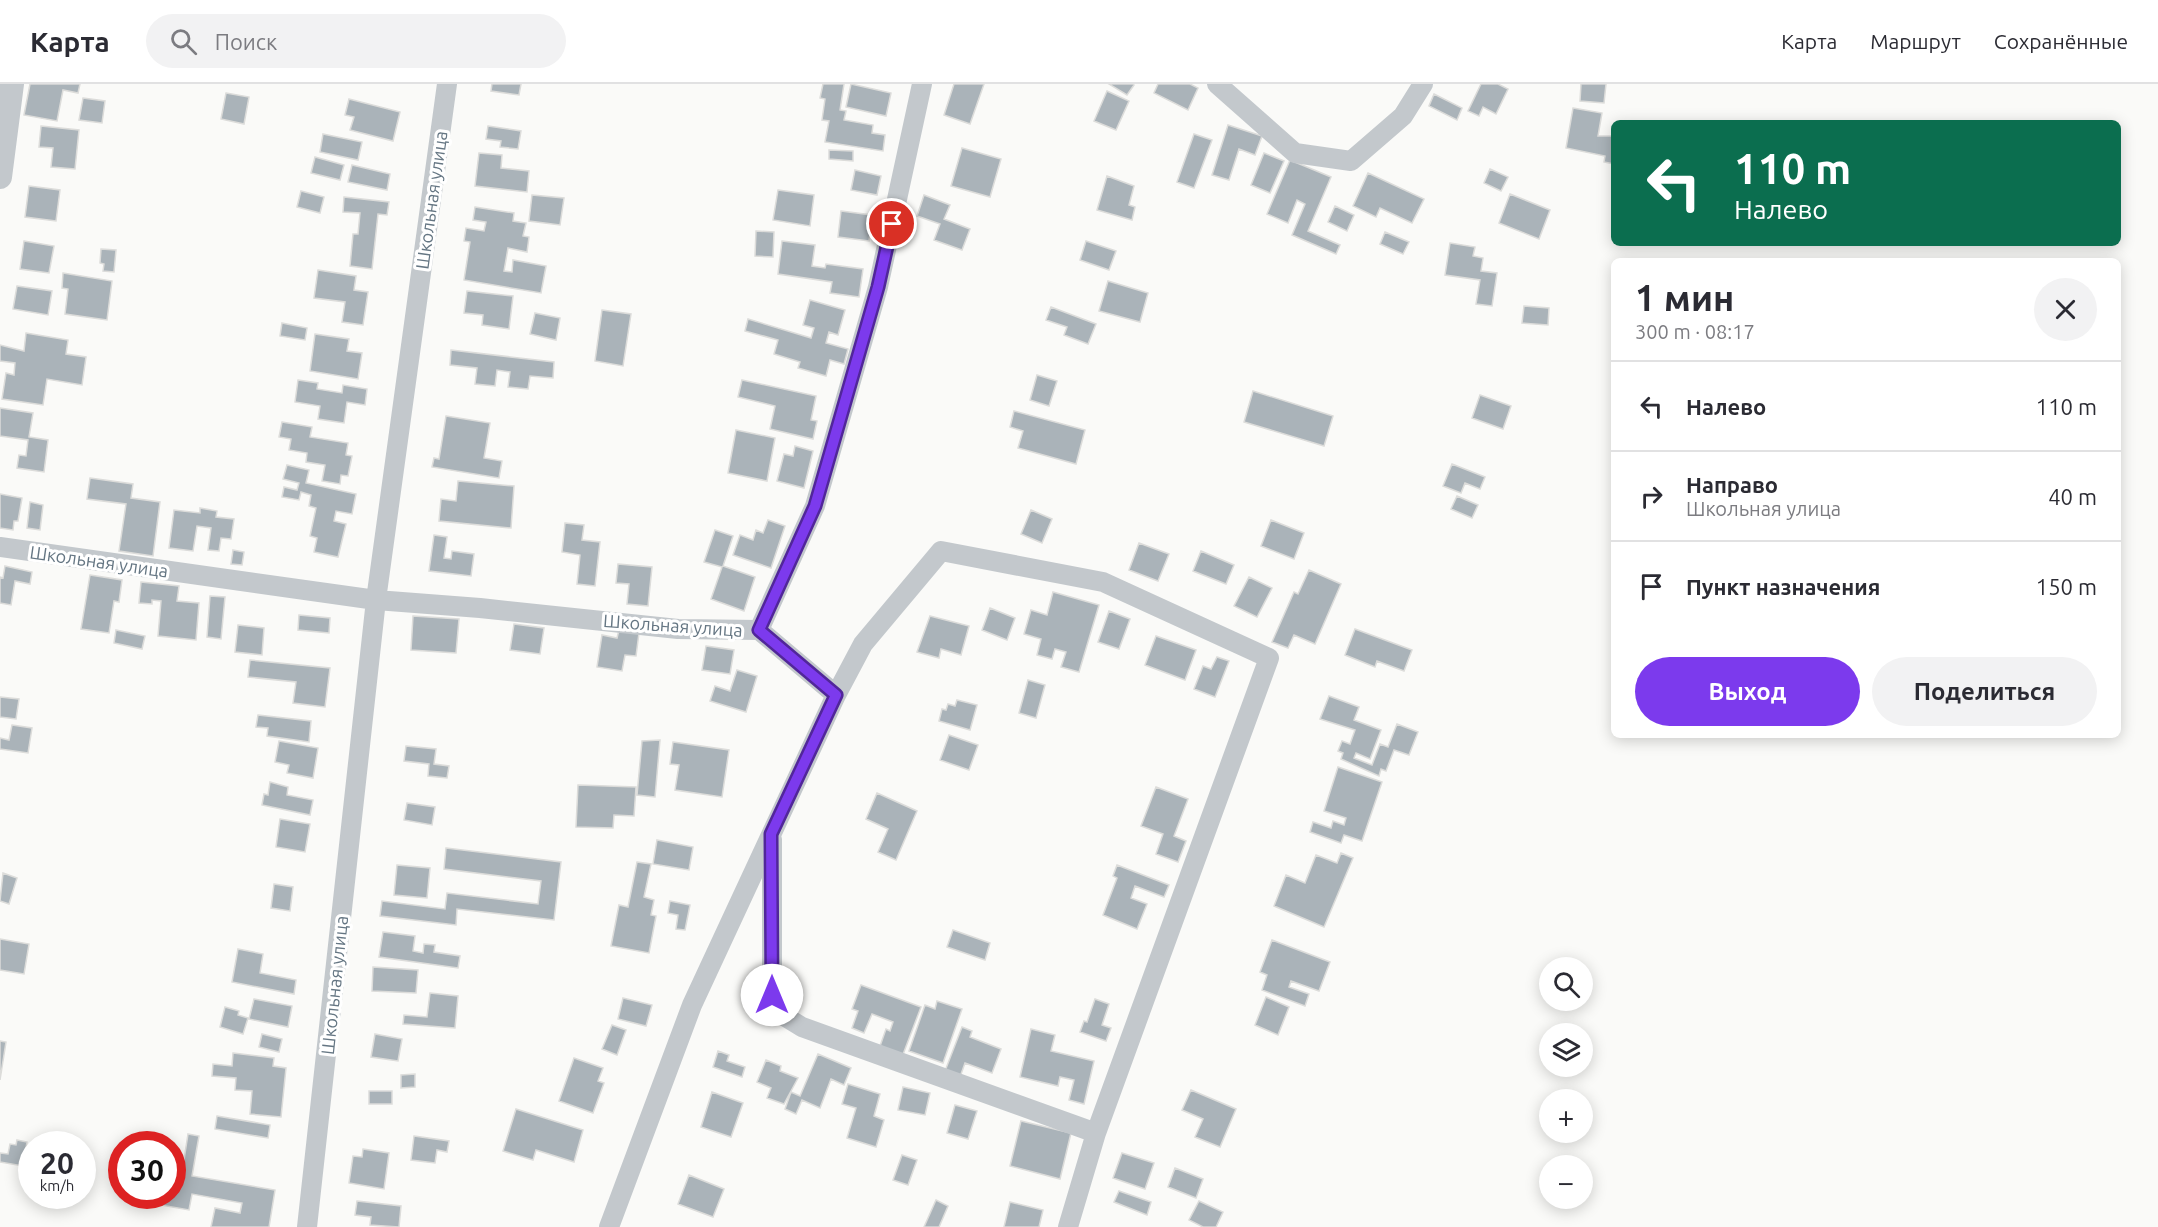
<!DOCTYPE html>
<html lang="ru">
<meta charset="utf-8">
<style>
:root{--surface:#fff;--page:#f2f2f3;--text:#2b2b33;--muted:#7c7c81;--line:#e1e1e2;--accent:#7c3aed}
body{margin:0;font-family:Ubuntu,sans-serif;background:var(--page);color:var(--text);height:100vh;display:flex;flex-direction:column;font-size:22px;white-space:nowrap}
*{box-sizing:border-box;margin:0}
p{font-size:20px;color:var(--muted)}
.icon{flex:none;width:33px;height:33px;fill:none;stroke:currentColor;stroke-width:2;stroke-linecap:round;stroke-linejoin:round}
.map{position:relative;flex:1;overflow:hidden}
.side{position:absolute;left:1611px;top:174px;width:510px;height:480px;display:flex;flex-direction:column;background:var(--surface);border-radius:9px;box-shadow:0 3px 15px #0003}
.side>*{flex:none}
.banner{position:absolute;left:1611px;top:36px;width:510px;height:126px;border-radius:9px;box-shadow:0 3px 15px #0003;background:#0b6e4f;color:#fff;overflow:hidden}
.buttons{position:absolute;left:1539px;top:873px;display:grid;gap:12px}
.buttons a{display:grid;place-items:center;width:54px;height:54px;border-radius:50%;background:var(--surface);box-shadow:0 3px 15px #0003;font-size:30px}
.speed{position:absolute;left:18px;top:1047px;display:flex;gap:12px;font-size:30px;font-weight:700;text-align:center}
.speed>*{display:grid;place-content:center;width:78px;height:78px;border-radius:50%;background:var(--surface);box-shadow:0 3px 15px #0003;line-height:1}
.speed small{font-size:15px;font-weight:400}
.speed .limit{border:9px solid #d22;background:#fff;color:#111}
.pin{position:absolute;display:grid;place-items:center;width:51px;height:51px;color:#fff;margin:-26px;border:3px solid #fff;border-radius:50%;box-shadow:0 2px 6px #0007}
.me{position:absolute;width:66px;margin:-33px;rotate:0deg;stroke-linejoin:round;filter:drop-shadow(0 0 4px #0008)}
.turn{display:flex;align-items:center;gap:21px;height:126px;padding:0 24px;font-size:27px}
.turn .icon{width:78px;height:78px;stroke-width:2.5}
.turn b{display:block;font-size:42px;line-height:51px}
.round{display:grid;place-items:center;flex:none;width:63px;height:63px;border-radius:32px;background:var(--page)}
.headline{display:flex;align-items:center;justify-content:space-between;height:102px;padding:0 24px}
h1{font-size:36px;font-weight:700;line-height:45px}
.cta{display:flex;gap:12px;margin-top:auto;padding:12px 24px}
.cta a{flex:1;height:69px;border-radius:36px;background:var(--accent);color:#fff;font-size:24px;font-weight:700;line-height:69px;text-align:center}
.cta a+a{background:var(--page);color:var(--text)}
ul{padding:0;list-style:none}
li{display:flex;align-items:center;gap:18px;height:90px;padding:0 24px;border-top:2px solid var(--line)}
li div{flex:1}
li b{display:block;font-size:22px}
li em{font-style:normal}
header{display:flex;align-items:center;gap:36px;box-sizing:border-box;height:84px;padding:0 30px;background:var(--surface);border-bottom:2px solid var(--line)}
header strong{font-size:28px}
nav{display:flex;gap:33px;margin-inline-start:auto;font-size:21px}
.search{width:420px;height:54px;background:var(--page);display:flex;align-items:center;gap:15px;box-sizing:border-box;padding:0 21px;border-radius:33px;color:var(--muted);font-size:22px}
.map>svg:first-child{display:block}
.building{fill:#aab3b9;stroke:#dcdcda;stroke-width:1.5}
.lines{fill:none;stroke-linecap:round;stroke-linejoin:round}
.minor{stroke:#c3c8cc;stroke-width:20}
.tertiary{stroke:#c3c8cc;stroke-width:24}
.route-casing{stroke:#51269a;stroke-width:15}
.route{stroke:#7c3aed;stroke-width:10}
.labels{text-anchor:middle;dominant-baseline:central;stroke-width:6;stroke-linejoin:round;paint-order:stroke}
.street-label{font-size:18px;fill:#657683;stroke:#fff}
</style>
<header>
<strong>Карта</strong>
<div class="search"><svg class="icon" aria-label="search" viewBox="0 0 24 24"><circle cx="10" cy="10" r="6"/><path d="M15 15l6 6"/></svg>Поиск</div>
<nav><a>Карта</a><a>Маршрут</a><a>Сохранённые</a></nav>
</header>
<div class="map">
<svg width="2158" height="1143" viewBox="0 0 2158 1143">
<rect width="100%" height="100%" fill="#fafaf8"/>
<!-- building -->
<path class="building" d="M30,0H80L78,9L63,6L57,37L24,31Z
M492,0H521L519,11L491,7Z
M823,0H844L840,26L846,27L844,36L873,41L872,49L885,51L883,67L825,58L829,37L822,36L825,15L820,14Z
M851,0L891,9L886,32L846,23Z
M954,0H984L970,40L944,31Z
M1109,0H1133L1134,1L1127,11Z
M1158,0H1190L1198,4L1188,26L1154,9Z
M1481,0H1498L1508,5L1496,30L1483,23L1479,32L1468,27Z
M1581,0H1606L1604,19L1580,17Z
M1107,7L1129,17L1116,46L1094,37Z
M226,9L249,13L244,40L221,35Z
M1434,10L1462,24L1457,36L1429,22Z
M83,14L105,17L102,39L79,36Z
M349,15L400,28L393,57L350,46L354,33L345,31Z
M1573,24L1602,29L1598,52H1614V80L1604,78L1605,72L1566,64Z
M1228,41L1262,52L1255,71L1239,65L1229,96L1212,91Z
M41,42L79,46L75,85L51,83L53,64L39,63Z
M488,42L521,47L518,65L500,63L501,57L486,55Z
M323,50L362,58L358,76L320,68Z
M1194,50L1212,56L1194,104L1177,98Z
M962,64L1001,75L990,113L951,102Z
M829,66L853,67V77L829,75Z
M479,69L502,71L501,84L529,87L527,108L475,102Z
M1264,69L1284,77L1270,109L1251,101Z
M315,73L344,81L340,96L311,89Z
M1290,76L1331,93L1308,147L1340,161L1336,170L1292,151L1305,120L1297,116L1288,139L1267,130Z
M352,81L390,90L387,106L348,98Z
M1490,85L1508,93L1501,107L1484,99Z
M855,86L881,92L877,111L851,106Z
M1368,89L1424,115L1412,139L1380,124L1376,133L1353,122Z
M1107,92L1134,102L1129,121L1135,123L1132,136L1097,126Z
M29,102L60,106L56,137L25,133Z
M778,106L814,111L810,142L773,136Z
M301,107L324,113L320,129L297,123Z
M1510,110L1550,126L1539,155L1499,139Z
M532,111L564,114L560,141L529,137Z
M924,111L950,121L944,135L970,145L962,166L934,156L940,140L917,132Z
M344,113L389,118L387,131L378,130L372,185L350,182L353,150H358L360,129L343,128Z
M1335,122L1354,131L1347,147L1328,138Z
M475,123L514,129L513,137L526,139L523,152L529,153L527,168L508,164L504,187L512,188L513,176L546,182L541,209L464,196L470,158L464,157L466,144L484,147L486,138L473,136Z
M841,127L872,131L869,157L838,153Z
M756,147L774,148L773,173L755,172Z
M1385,148L1409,158L1403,170L1380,160Z
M24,157L54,162L49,189L20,185Z
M782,157L815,161L812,182L825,184L826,180L863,185L859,213L830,209L832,198L778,190Z
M1086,157L1116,167L1109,186L1080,176Z
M1450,159L1475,163L1473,172L1483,174L1481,187L1497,189L1492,222L1476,220L1480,196L1445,191Z
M101,165L116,166L114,188L103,187L104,180L100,179Z
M318,186L356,192L354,206L368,208L363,241L342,238L345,218L314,214Z
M63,189L112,197L107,236L65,230L68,205L62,204Z
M1108,197L1148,209L1140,238L1099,227Z
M17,202L52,207L48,231L13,225Z
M467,207L513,212L509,245L482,241L483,231L464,229Z
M810,216L845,226L838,251L829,248L826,259L848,265L844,280L830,276L826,292L798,284L800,278L774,270L778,256L745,247L748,235L811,254L814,244L803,241Z
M1524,222L1549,224L1548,241L1522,239Z
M1051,223L1096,240L1088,260L1064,251L1067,243L1046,236Z
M602,226L631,230L623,282L595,277Z
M535,229L560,234L556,256L530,250Z
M282,239L307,244L305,256L280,252Z
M26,249L68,256L66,270L86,273L82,301L47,295L43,321L2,315L6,289L14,291L15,279L0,277V261L24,267Z
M315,250L349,255L347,267L362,269L358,295L310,287Z
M451,266L554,278L553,294L530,292L528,305L508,303L510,288L497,286L495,302L475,300L477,284L450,281Z
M1037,291L1057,297L1049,322L1030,316Z
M298,296L318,299L317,305L342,309L343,301L367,305L365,321L347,318L344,339L318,335L320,322L295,318Z
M742,296L816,312L811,336L817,337L813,355L770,345L775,322L738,313Z
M1253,307L1333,332L1324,362L1244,338Z
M1480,311L1511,322L1503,345L1472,334Z
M0,324L33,329L29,353L48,356L44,388L17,384L19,371L26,372L28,356L0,352Z
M1014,327L1085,346L1076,380L1018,364L1023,347L1010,343Z
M446,332L490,339L484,374L502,377L499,394L432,383L434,374L439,375Z
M282,338L312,343L310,353L348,359L346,371L352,372L348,392L341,391L340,400L322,397L325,381L306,378L307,369L289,366L291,355L279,353Z
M736,346L775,354L767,397L728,389Z
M795,362L813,367L804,404L777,397L784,370L793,372Z
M1452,380L1485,393L1480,405L1465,399L1461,409L1443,402Z
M287,381L309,386L306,399L356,410L352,430L336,427L334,437L346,440L338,473L314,468L317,454L310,452L316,424L309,422L311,411L301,408L299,416L282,413L284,403L297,406L299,399L283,395Z
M90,394L133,400L131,414L160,418L153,472L119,467L126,420L87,415Z
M458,397L514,402L511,444L439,437L441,415L456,417Z
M0,410L22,414L18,437H14L13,446L0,444Z
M1457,412L1478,421L1472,434L1451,425Z
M30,418L43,421L40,446L27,444Z
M200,424L217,427L216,433L234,435L231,455L221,454L219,467L208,466L211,444L197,442L193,467L169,464L174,426L200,429Z
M1031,426L1052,435L1042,459L1021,450Z
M768,436L785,442L771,484L733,471L740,451L753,456L756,446L763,449Z
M1271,436L1304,449L1294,475L1261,462Z
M565,439L584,441L582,456L600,458L595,502L577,500L580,471L562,468Z
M715,446L733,452L723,482L755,493L744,527L711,515L722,483L704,478Z
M434,451L447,453L444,474L451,475L452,467L474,470L471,492L429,487Z
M1139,459L1169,470L1158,497L1129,486Z
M233,466L244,468L242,481L231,480Z
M1201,467L1234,481L1226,500L1193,487Z
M618,480L652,483L648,522L627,520L629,500L616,499Z
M5,482L32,488L30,500L15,497L11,521L0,519V493L3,494Z
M1309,486L1341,500L1315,560L1294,551L1288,564L1272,558L1294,508L1298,510Z
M90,491L122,496L119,518L114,517L109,549L81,545Z
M1249,493L1272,504L1257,533L1234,522Z
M141,498L179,502L177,517L199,519L196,556L158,552L161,517L152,516V520L139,519Z
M1053,508L1099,521L1079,588L1061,583L1066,568L1055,565L1052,575L1037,571L1041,555L1024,550L1031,526L1047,531Z
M210,512L225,513L221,555L207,553Z
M990,524L1015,534L1007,556L982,546Z
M1109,527L1130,535L1119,565L1098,558Z
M299,531L330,534L329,549L298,546Z
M413,532L459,535L456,569L411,566Z
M930,532L969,542L961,571L941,565L939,574L917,568Z
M514,540L544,544L540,570L510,566Z
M238,541L264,544L262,571L235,568Z
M1355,545L1412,566L1404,587L1377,577L1375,583L1345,571Z
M116,546L145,552L142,565L114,559Z
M619,546L639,549L636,572L625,571L622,587L597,583L602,551L617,554Z
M1156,552L1196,566L1185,596L1145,581Z
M706,562L734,566L730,590L702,586Z
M1217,573L1229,577L1215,613L1194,605L1203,582L1211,585Z
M250,576L330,584L325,623L293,619L296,598L248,593Z
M737,586L757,592L746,628L710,617L715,602L730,607Z
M1028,596L1045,601L1036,634L1019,629Z
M1329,612L1359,623L1354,636L1381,646L1370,675L1356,669L1354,674L1372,681L1380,660L1388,663L1397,640L1418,648L1409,671L1394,666L1386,687L1381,685L1379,692L1341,675L1343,669L1338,667L1342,657L1350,660L1355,646L1320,635Z
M0,613L19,615L16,635L0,633Z
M957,616L977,621L970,646L939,637L942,625L946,626L948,620L955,622Z
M258,631L311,637L309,658L267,652L268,644L256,643Z
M12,641L32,644L28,669L0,665V654L9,656Z
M949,651L978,661L969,686L940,676Z
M660,656L655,713L637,711L642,657Z
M279,657L318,664L313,694L287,689L289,681L275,678Z
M673,658L729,666L722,713L675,706L679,681L670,680Z
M406,662L436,665L434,680L449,682L447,694L428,692L429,680L404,677Z
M1338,683L1382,698L1362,757L1344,751L1341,759L1310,748L1313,738L1331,744L1333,737L1344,741L1346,734L1324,727Z
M270,698L288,703L287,711L313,716L310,731L262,721L264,710L268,711Z
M578,701L636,703L634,732L614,731L613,744L576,743Z
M1156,703L1188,715L1174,752L1186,757L1178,778L1156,770L1163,750L1141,742Z
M877,709L917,727L896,776L878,768L888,745L866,735Z
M407,719L435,723L432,741L404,736Z
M280,735L310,740L305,768L276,763Z
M657,756L693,763L689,786L653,780Z
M446,764L561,778L554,836L457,825L456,841L380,832L382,817L445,825L447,809L538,820L541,797L444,785Z
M1341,769L1353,774L1324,843L1274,822L1286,791L1305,799L1316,771L1337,779Z
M637,778L651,780L644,813L654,816L651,831L656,832L649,869L611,862L619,821L628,823Z
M397,781L430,784L427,814L394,811Z
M1117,781L1169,801L1164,813L1135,802L1131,814L1147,820L1137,845L1103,831L1117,794L1113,792Z
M3,789L17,794L9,820L0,817Z
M274,800L293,803L290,827L271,824Z
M670,817L690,821L685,846L676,845L678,831L668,829Z
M953,846L990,859L985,876L947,863Z
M383,848L415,852L413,867L423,869L424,860L435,861L434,868L460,872L458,884L379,873Z
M0,855L29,860L24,890L0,886Z
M1272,856L1330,878L1319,907L1291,897L1289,903L1309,910L1305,922L1262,906L1267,891L1260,888Z
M238,865L263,870L260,889L296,896L294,910L232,898Z
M373,883L418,886L416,909L372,907Z
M861,901L921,923L902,973L879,965L886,945L890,947L893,938L872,930L864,949L852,944L858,927L852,925Z
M430,909L458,912L455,944L403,940L404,931L427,933Z
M1266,913L1289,923L1278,951L1255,941Z
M623,914L652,921L646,942L618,935Z
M254,915L292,922L288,943L249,935Z
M1095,915L1109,920L1102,941L1111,944L1106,957L1080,948L1084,937L1087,938Z
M937,917L962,925L943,979L909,967L925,921L935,925Z
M225,923L239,927L238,931L248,934L243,950L220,943Z
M612,941L626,946L617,971L602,965Z
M962,943L972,947L970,953L1001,965L992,989L965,979L960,993L945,987Z
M1031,945L1055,951L1051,967L1094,977L1084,1020L1069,1016L1074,996L1060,993L1058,1002L1020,993Z
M262,950L282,955L279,968L259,963Z
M375,950L402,955L398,977L371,973Z
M0,957L6,958L0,996Z
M718,967L729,971L727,977L745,983L742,993L713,983Z
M233,969L274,974L273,982L286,984L281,1033L250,1030L252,1007L235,1006L236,994L212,992L213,980L232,982Z
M818,970L851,984L844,1001L831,995L820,1024L802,1016L796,1030L785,1025L791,1008L800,1012Z
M574,974L603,984L598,997L604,999L593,1029L559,1017Z
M766,976L781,982L780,987L798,994L784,1020L767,1014L771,1004L757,998Z
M415,990V1003L401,1004V991Z
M848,1000L880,1010L874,1032L884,1036L876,1063L847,1054L856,1024L842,1020Z
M903,1003L930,1009L925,1031L898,1026Z
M1191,1006L1236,1025L1220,1063L1195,1053L1203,1035L1182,1026Z
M369,1007H392V1020H369Z
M712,1008L743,1019L731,1053L701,1043Z
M955,1021L977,1027L968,1055L947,1049Z
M516,1025L583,1046L574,1078L536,1066L533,1076L503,1067Z
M217,1032L270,1041L268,1054L215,1045Z
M1021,1037L1071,1049L1060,1095L1010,1082Z
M188,1050L199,1052L192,1092L275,1106L269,1143H211L215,1124L240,1129L242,1119L192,1110L189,1126L155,1120L157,1112H172V1087L182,1089Z
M414,1052L449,1057L447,1068L437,1066L435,1079L411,1076Z
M17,1056L27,1058L23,1082L0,1078V1069L8,1070L10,1060L16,1061Z
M363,1065L389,1069L384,1105L349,1099L353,1072L362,1073Z
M1122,1069L1154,1079L1145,1105L1113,1094Z
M902,1071L917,1076L908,1101L893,1096Z
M1175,1084L1203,1095L1196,1114L1168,1103Z
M689,1091L724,1105L713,1133L678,1120Z
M1119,1107L1151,1118L1147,1131L1114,1118Z
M936,1116L948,1122L939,1143H924Z
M357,1117L401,1122L399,1143L370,1141L371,1133L355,1131Z
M1199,1117L1223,1128L1216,1143H1203L1189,1136Z
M1010,1118L1043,1126L1039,1143H1004Z"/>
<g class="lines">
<!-- minor -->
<path class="minor" d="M1217,0L1295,69L1351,77L1403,32L1423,0
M0,463L376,516L480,524L678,545L759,546
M759,546L815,422L878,203L922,0
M759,546L836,611
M772,755V911L784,932L802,943L1096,1049
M307,1143L376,516L447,0
M609,1143L692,921L836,611L863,560L941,467L1103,498L1269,574L1096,1049L1068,1143"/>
<!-- tertiary -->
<path class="tertiary" d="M0,93L12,0"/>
</g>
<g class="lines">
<!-- route casing -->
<g class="route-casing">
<path id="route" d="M772,911L771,750L836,611L759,546L815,422L878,203L892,140"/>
</g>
<!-- route -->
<use href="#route" class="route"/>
</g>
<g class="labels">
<!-- street labels -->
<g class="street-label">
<text transform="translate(431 116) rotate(-82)">Школьная улица</text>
<text transform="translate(99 477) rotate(8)">Школьная улица</text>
<text transform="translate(673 541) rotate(4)">Школьная улица</text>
<text transform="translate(334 901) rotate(-84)">Школьная улица</text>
</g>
</g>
</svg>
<div class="buttons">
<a><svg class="icon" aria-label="search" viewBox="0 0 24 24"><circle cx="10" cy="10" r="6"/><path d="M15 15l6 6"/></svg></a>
<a><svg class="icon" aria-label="layers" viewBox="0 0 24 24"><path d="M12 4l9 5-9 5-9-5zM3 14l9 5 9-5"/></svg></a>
<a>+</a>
<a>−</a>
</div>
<div class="speed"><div>20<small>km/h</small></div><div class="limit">30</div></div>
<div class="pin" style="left:892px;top:140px;background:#d93025"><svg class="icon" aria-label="arrive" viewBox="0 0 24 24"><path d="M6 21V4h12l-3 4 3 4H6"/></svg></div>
<svg class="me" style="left:772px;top:911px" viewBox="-20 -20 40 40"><circle r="19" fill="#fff"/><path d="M0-13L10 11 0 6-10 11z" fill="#7c3aed"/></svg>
<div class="banner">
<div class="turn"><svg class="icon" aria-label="left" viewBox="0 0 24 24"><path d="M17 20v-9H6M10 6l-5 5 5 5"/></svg><div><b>110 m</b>Налево</div></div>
</div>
<section class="side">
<div class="headline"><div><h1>1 мин</h1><p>300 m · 08:17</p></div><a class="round"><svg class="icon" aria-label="close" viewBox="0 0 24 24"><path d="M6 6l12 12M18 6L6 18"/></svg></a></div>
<ul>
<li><svg class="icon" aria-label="left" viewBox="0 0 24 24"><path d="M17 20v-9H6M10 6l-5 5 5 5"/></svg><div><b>Налево</b></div><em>110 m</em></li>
<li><svg class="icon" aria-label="right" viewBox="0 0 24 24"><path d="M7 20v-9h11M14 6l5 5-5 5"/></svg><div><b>Направо</b><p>Школьная улица</p></div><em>40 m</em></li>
<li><svg class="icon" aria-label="arrive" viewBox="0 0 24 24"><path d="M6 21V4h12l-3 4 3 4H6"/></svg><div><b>Пункт назначения</b></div><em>150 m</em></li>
</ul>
<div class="cta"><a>Выход</a><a>Поделиться</a></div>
</section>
</div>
